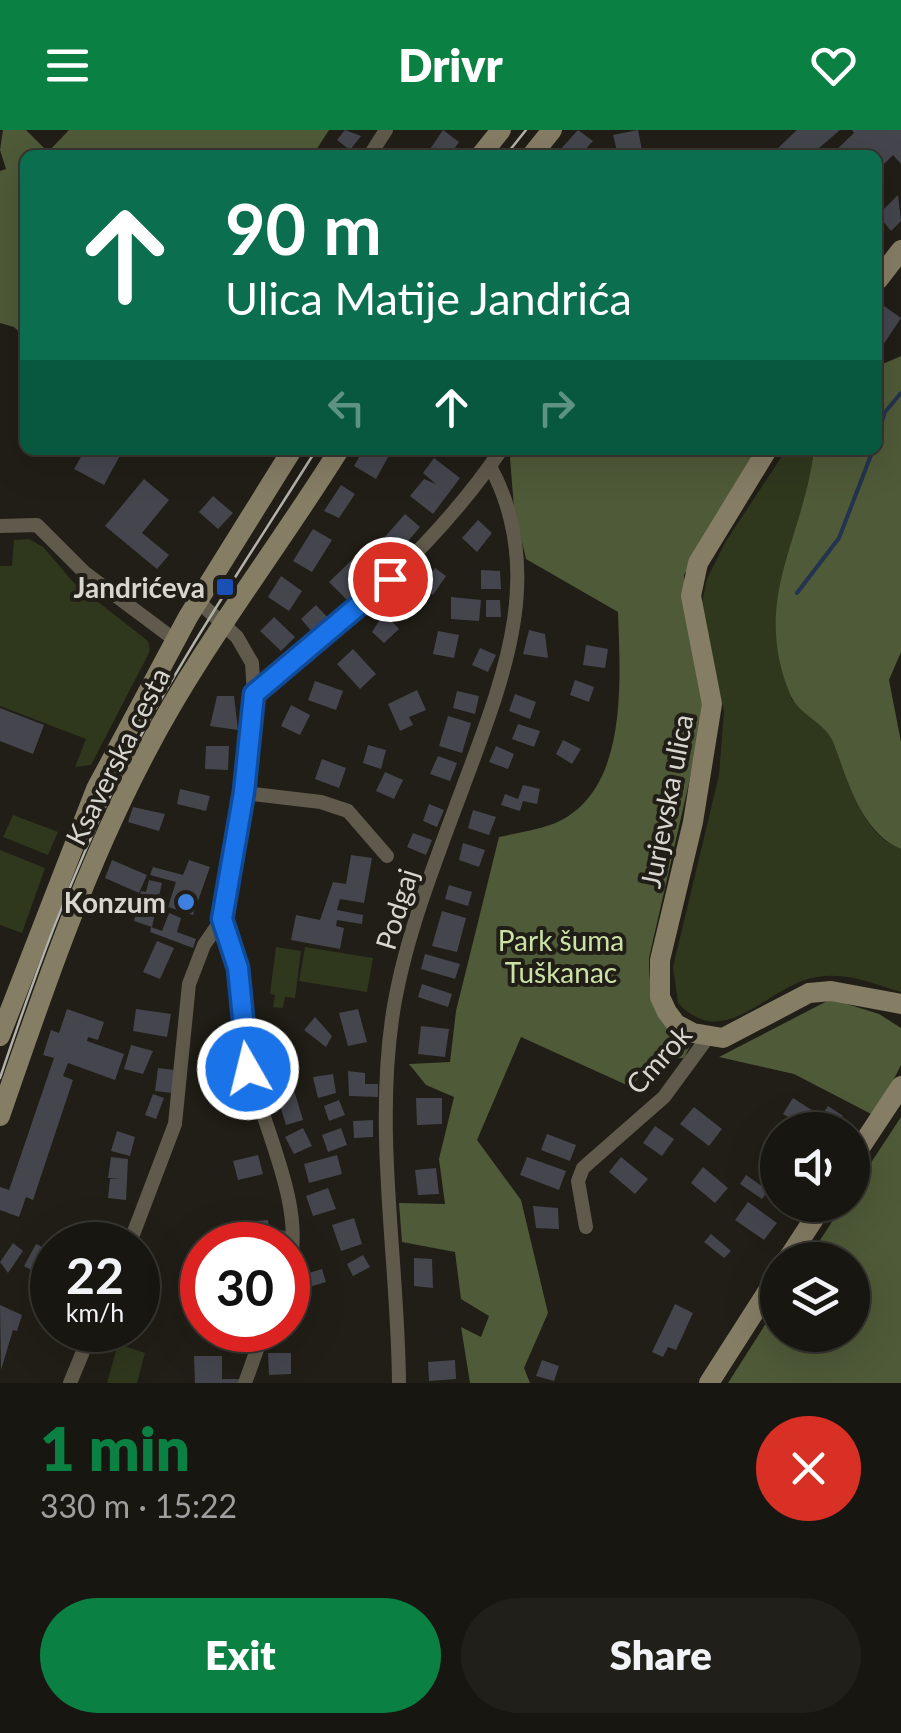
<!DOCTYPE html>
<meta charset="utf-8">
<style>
:root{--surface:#181610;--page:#211f19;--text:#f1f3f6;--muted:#9f9f9f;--line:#363530;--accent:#0b8043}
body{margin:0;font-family:Lato,sans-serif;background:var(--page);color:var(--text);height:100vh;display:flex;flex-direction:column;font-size:38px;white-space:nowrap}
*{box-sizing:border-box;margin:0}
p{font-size:32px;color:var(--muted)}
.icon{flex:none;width:55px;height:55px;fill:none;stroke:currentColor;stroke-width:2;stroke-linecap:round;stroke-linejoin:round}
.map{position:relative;height:1253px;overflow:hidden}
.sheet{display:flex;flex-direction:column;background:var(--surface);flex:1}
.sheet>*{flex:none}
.hud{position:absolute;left:20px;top:20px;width:862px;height:305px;border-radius:15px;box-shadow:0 10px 40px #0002,0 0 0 2px var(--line);background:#0b6e4f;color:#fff;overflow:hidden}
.fabs{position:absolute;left:760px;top:982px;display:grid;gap:20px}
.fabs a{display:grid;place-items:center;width:110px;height:110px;border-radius:50%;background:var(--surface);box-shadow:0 10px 40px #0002,0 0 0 2px var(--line);font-size:50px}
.speed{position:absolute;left:30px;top:1092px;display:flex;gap:20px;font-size:50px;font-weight:700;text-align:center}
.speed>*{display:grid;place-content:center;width:130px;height:130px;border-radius:50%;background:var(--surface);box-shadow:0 10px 40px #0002,0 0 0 2px var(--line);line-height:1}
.speed small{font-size:25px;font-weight:400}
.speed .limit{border:15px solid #d22;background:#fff;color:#111}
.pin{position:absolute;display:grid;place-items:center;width:85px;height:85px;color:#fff;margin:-42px;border:5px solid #fff;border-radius:50%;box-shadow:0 2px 10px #0007}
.me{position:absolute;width:110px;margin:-55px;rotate:352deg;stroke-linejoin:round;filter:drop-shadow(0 0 8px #0008)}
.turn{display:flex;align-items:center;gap:35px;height:210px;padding:0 40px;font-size:45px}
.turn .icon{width:130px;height:130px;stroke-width:2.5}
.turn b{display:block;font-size:70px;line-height:85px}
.lanes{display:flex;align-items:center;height:95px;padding:0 40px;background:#0003;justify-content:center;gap:50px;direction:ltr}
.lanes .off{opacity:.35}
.round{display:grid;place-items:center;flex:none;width:105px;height:105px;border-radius:52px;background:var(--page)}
.head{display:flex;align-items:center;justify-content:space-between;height:170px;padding:0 40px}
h1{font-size:60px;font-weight:800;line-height:75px;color:var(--accent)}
.primary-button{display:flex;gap:20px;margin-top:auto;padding:20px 40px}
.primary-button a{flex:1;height:115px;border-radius:60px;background:var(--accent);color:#fff;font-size:40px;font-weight:800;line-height:115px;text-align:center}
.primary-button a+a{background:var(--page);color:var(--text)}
header{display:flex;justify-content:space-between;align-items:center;height:130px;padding:0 40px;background:var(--accent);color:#fff;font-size:45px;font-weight:800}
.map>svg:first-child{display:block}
.green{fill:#2f381d}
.forest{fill:#4f5a38}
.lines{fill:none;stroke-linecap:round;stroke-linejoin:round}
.stream{stroke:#24334e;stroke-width:4}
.building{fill:#45454e}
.street{stroke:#605a4c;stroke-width:14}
.secondary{stroke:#867d65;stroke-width:20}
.tram{stroke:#b2b1aa;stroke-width:2.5}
.route-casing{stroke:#114b97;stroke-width:25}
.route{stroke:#1a73e8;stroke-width:18}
.transit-dot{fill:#1a4fb4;stroke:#201e16;stroke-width:4}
.shop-dot{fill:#3f7fe0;stroke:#201e16;stroke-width:4}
.labels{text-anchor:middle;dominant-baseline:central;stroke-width:8;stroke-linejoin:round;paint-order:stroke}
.poi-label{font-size:28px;font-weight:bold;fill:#d7d6d0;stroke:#201e16;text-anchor:end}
.street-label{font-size:28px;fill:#d7d6d0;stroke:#201e16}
.park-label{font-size:28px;fill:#cce1a5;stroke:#201e16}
</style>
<header><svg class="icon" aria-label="menu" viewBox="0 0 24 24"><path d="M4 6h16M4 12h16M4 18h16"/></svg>Drivr<svg class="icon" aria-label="heart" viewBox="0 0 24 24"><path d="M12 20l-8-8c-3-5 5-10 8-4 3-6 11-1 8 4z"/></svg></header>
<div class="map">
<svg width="901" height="1253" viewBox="0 0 901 1253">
<rect width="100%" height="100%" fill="#201e16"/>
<!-- green -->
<path class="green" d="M786,320H814L810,355L791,413V569C802,579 817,588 827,600C857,636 847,697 901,719V862C872,854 848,842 817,847C768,854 726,924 678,873L673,837L719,645L724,581L700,482L707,449L726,411Z
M29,409L43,417L75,454L148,511L150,521L91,635L75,637L86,609L0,576V436H12L14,410Z
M13,685L58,702L48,725L3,707Z
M0,720L45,738L22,803L0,795Z
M276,817L301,821L295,868L285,867L283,878L273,877L275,865L270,864Z
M305,817L373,828L367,862L299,851Z
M118,1214L145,1223L137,1253H107Z"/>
<!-- forest -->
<path class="forest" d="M3,0H26L48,22L69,0H329L313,25H25V207L14,197L0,193V41L6,39L0,20Z
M901,226V522L889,550L901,612V719C862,703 848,652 834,614C826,592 798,585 790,564C751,469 803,411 814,320H878V236Z
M516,320H759L684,445V481L703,564L701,600L649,828C649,868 655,892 691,914L684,928L653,929L631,957L521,907L477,1010L521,1070L548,1183L524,1238L530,1253H470L461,1197L481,1207L489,1186L461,1169L455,1122L402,1112L399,1073L445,1074L439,1029L454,967L426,955L409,934L450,932L456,881L499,707C517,703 536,700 553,694C630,663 620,549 618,482L526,429L514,378L510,328Z
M831,869L879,884L901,898V935L875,986L794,944L719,927Z
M901,987V1253H728L777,1176L778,1205H852V1130H807L843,1075H852L853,1060Z"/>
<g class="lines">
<!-- stream -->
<path class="stream" d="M878,305L885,282L901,263
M797,463L839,408L873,320"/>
</g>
<!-- building -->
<path class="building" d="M345,0L361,6L350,20L337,10Z
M443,0L459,12L450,25H426Z
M578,0L593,11L580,25H563L559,21Z
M638,0L643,25H618L613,5Z
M797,0H840L811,25H784L778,18Z
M852,0H901V34L893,25L878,40V25H831L854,3Z
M898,65L901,91L891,101L878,85Z
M884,176L901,188L881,218L878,186Z
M85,320H123L104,355L74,339Z
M363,320H392L376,349L354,336Z
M434,328L460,348L433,384L410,366L424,349L436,354L423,343Z
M144,349L169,370L142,403L169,425L157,439L105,396Z
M341,355L355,364L339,388L324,381Z
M213,366L233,383L218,399L199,382Z
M405,384L420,397L393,429L377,416Z
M478,390L492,403L477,422L462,408Z
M313,399L332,410L312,442L293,431Z
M361,421L379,440L347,470L329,452Z
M435,438L446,446L433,465L421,457Z
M481,440L500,441L501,459H481Z
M281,446L302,461L289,481L268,467Z
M414,460L426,470L416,483L403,472Z
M451,467L481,470L479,491L451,489Z
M486,470H500L501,487H486Z
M316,475L329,489L313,503L301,489Z
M384,483L399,499L384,513L372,502Z
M274,487L295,507L281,521L260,501Z
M529,500L545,504L548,528L523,524Z
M438,501L459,505L454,528L433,524Z
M586,515L608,519L605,538L583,535Z
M480,518L496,525L488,542L472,535Z
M353,519L376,544L360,559L337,534Z
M575,550L594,557L589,572L570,565Z
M315,551L343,561L336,580L308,570Z
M417,560L426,580L409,587L413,595L400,601L388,574Z
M457,561L479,566L475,584L453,578Z
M515,564L536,572L530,589L509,581Z
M217,566H234L238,600L210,596Z
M291,575L310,585L300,605L281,596Z
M0,578L44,595L33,624L0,611Z
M448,586L471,593L462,623L439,616Z
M518,594L540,601L534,617L512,609Z
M563,610L581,619L572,634L556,624Z
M368,615L386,620L381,639L363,633Z
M206,616H229L228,640L205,639Z
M496,616L514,624L508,639L489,632Z
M438,626L457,633L450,651L430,644Z
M322,629L346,638L339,658L315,649Z
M385,642L403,650L394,669L376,661Z
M523,655L540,659L537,674L523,671L520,681L501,675L505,664L518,669Z
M180,659L210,666L206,681L177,674Z
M429,674L444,680L437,697L423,691Z
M133,677L165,684L159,701L128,692Z
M473,680L496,687L489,705L468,698Z
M413,703L432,710L426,725L407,717Z
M463,713L485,720L479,737L459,730Z
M351,725L372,728L364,773L340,769L337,780L363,785L362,794L337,790L336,796L344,798L340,819L291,810L296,785L320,790L333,752L346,754Z
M112,730L147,745L139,763L105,748Z
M189,730L210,737L193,785L168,777L176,752L150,745L153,737L183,745Z
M149,750L162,753L152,797L134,791L141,761L146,762Z
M449,755L472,762L468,776L445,769Z
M442,781L466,788L457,822L432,816Z
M169,783L181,788L177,802L196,809L193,818L150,802L151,797L162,801Z
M157,811L174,818L160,849L143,842Z
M425,824L460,834L455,849L421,839Z
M422,854L452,864L448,877L418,867Z
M67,879L104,892L98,910L88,907L87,911L124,924L115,950L68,933L63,946L73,950L33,1070L26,1067L19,1087L0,1080V1057L9,1060L54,928L43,925L51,900L59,903Z
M136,879L171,884L167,907L133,901Z
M358,879L367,912L348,916L339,883Z
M315,887L332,906L326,917L304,900Z
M421,896L449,899L445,927L418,924Z
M278,912L287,936L268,942L259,919Z
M131,915L153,921L143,944L124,939Z
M158,938L175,940L172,963L155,961Z
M348,941L365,943V954H378V967L349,966Z
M333,944L336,963L318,968L313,947Z
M294,960L303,990L286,995L277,965Z
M153,964L164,968L156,989L145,985Z
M416,968H442V994L417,995Z
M793,968L821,986L828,976L843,986L834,1000H810L783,984Z
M339,970L345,985L329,991L324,976Z
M694,977L722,999L709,1016L680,994Z
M373,990V1007L354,1008L353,991Z
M655,996L674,1009L662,1026L643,1013Z
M303,998L312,1016L294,1024L285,1007Z
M341,998L347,1015L328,1022L322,1005Z
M117,1001L135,1007L130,1026L111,1021Z
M547,1004L576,1015L570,1031L541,1020Z
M258,1025L263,1044L238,1050L233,1031Z
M337,1025L342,1044L309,1053L304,1034Z
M111,1027L128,1029L126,1070L108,1068L110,1049H120L108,1048Z
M527,1027L566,1041L559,1060L520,1045Z
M621,1027L648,1049L635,1064L609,1042Z
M703,1037L728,1058L715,1073L691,1053Z
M436,1038L439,1064L418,1065L415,1040Z
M773,1044L778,1047V1070L767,1062L762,1069L740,1054L746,1045L763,1057Z
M328,1058L336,1079L313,1086L306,1066Z
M748,1072L777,1093L764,1110L735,1090Z
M533,1076L558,1078L559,1099L536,1098Z
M354,1088L362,1114L341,1121L332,1095Z
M268,1090L269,1098L286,1101L287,1111L268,1112V1105L246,1107L244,1092Z
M711,1104L731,1121L724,1128L704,1112Z
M13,1113L23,1121L8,1143L0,1132Z
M36,1114L52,1122V1142L46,1148L24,1136Z
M363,1125L370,1137L353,1146L347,1134Z
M414,1128L432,1129L433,1158L414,1156Z
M322,1139L326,1152L296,1161L292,1148Z
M675,1174L693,1183L676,1220L668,1217L663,1227L652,1222Z
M0,1175L22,1185L17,1201L13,1200L1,1240Z
M268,1223H291V1244L269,1245Z
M194,1226H222V1249H241V1253H195Z
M455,1230L456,1249L429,1251L428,1232Z
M542,1230L559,1236L554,1251L536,1246Z"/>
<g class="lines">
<!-- street -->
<path class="street" d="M370,25L386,0
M0,396L37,395L84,442L175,510
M254,564C346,492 435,417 501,320
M244,663L321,672L348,681L387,726
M222,789C245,830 235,875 244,919C255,981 309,1077 288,1138
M586,1097L578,1051L583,1038L664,967L708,907
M129,1115L175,994L189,854L204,815L222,789L244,663L254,564L252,533L237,507L198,471
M70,1253L92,1200
M245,1253L264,1200
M399,1253C398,1132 375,1009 392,889C403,811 436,730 463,657C502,552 548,443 490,336"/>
<!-- secondary -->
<path class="secondary" d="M481,25L501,0
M532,25L552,0
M878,150L901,120
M767,320L698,433L691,466L712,574L693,692L660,830V867L667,882L676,894L693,903L723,908L809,863L831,861L901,874
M0,906L96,659L188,487L292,320
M0,986C43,861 85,737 147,620C202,515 276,421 339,320
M852,1030L901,956
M787,1130L823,1075
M709,1253L778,1145"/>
<!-- tram -->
<path class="tram" d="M506,25L526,0
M0,948C34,847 70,748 117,652C174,536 248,429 316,320"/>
</g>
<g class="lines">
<!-- route casing -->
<g class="route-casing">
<path id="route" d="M248,939L238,838L222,789L244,662L254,564L390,449"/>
</g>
<!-- route -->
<use href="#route" class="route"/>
</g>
<!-- markers -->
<rect class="transit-dot" x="215" y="447" width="20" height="20" rx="5"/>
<circle class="shop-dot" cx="186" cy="772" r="10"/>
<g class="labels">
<!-- poi labels -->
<g class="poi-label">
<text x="205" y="457">Jandrićeva</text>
<text x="166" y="772">Konzum</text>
</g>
<!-- street labels -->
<g class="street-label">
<text transform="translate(117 626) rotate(-63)">Ksaverska cesta</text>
<text transform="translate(666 671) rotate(-79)">Jurjevska ulica</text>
<text transform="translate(396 779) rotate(-73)">Podgaj</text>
<text transform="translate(658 929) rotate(-48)">Cmrok</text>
</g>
<!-- park labels -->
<g class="park-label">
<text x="561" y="810">Park šuma<tspan x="561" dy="32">Tuškanac</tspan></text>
</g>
</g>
</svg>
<div class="fabs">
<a><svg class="icon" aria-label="sound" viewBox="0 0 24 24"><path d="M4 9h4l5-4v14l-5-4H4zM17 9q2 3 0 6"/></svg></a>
<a><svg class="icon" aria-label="layers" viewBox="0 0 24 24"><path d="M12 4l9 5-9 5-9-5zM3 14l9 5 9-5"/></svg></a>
</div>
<div class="speed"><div>22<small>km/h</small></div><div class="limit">30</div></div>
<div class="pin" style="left:390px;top:449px;background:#d93025"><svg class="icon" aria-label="arrive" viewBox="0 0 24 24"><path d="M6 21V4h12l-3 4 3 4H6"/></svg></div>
<svg class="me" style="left:248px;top:939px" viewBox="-20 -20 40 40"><circle r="17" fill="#1a73e8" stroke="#fff" stroke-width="3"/><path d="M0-11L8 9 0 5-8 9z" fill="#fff"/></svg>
<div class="hud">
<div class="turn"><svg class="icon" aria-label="ahead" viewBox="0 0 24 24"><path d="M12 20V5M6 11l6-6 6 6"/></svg><div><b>90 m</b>Ulica Matije Jandrića</div></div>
<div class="lanes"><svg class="icon off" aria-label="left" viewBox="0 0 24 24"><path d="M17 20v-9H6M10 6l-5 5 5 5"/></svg><svg class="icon" aria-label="ahead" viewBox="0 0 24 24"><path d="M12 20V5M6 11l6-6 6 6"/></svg><svg class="icon off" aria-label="right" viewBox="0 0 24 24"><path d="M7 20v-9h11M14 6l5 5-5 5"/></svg></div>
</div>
</div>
<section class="sheet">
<div class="head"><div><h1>1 min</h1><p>330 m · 15:22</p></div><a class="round" style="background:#d93025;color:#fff"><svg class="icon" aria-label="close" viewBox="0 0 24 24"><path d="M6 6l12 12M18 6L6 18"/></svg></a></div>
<div class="primary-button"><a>Exit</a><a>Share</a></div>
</section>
